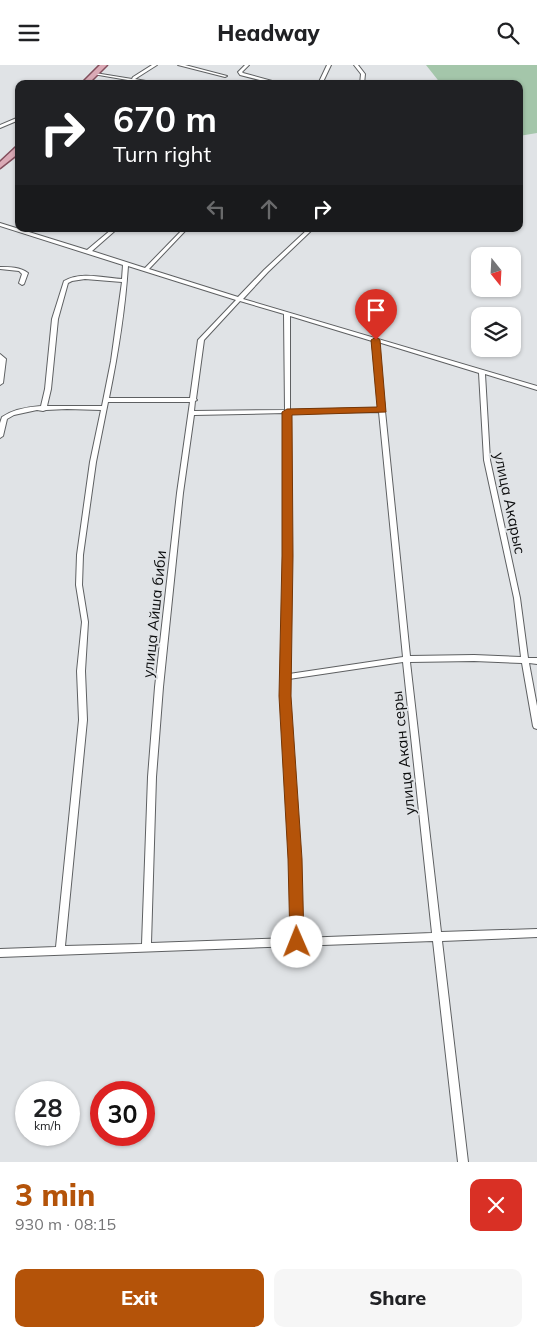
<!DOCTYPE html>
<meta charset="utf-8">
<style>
:root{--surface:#fff;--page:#f6f6f6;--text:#202124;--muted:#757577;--accent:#b45309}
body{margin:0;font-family:Mulish,sans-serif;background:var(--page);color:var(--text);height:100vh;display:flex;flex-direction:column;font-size:19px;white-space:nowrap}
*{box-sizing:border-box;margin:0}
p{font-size:16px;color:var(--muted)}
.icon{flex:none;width:28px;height:28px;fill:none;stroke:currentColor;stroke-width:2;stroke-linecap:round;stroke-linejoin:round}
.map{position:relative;height:1097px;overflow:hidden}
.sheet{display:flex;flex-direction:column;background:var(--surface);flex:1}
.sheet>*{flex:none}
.hud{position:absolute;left:15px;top:15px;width:508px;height:152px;border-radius:10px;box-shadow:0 1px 4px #0004;background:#202124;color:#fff;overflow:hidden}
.needle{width:32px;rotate:162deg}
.fabs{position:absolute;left:471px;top:182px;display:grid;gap:10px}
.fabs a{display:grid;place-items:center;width:50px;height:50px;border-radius:10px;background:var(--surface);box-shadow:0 1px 4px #0004;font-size:25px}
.speed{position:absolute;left:15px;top:1016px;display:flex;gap:10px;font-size:25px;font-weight:700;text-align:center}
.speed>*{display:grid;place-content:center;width:65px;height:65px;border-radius:50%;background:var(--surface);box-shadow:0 1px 4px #0004;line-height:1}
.speed small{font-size:12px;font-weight:400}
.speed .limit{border:8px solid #d22;background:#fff;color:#111}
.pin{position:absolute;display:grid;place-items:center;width:42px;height:42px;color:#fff;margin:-51px -21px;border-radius:50% 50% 50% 0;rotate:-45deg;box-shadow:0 0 5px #0007}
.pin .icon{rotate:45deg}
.me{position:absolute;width:55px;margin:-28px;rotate:359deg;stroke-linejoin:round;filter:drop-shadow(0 0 4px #0008)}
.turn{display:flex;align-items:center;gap:18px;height:105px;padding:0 15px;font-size:22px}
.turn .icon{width:65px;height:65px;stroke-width:2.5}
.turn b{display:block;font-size:35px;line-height:42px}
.lanes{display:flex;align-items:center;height:48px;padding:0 15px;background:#0003;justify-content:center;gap:25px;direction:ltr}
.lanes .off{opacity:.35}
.round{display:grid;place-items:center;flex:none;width:52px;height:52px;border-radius:10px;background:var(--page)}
.summary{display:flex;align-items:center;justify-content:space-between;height:85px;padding:0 15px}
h1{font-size:30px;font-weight:800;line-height:38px;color:var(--accent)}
.action{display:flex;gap:10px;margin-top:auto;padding:10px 15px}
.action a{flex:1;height:58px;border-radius:10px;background:var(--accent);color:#fff;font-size:20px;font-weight:800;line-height:58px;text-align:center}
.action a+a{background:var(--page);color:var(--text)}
header{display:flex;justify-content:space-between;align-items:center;height:65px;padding:0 15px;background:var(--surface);font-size:22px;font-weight:800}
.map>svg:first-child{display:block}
.green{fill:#a4c6aa}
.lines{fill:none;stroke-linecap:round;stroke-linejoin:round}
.minor-casing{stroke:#5e6062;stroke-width:2}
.primary-casing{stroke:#824e5c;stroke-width:3}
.minor{fill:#fff;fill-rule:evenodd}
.primary{fill:#daaab6;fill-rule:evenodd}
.route{fill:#b45309;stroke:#753606}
.labels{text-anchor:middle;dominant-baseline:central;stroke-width:4;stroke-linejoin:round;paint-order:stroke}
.street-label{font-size:15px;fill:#0b0c0d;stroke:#e0e3e6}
</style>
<header><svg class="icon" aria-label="menu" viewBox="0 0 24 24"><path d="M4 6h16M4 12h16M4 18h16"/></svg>Headway<svg class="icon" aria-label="search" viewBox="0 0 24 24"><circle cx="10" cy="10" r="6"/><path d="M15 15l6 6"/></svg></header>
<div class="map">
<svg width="537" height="1097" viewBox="0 0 537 1097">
<rect width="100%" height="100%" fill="#e0e3e6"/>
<!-- green -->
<path class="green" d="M426,0H537V68L519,71V19H441Z"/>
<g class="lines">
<!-- minor casing -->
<g class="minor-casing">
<path id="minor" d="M152,0H157L135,14L162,19H151L93,9L95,8L132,14L133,12Z
M178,0H185L227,11L225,12Z
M245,0H249L242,7L243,8L283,19H275L240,10L238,7Z
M327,0H331L322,19H318Z
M354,0H358L365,9L364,19H360L361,9Z
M19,52V55L0,63V60Z
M0,158L87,185L112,164H117L92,186L145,203L183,164H187L149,204L238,232L264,205L308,164H313L268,207L243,234L537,321V325L485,309L490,395L520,533L528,593H537V599L529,598L537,641V664L534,663L533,661L522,598L474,596L410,597L441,867L537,864V872L442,876L468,1097H458L433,876L0,892V884L56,882L79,655L77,606L82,557L76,520L77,490L90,397L101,345L67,344L46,345L43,346L37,345L14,350L7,354L3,371L0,373V358L2,352C14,344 27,342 41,341L45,324L52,254L64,216C81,206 104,213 122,214L123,200L0,161ZM128,201L236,235L198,275L190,333H109C118,289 125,246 128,201ZM85,214L122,217L111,296L102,341H47L51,324L58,254L68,218L72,216ZM240,236L284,249L285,345L194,346L195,336L197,335L196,334L204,275ZM290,251L372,276L379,343L290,345ZM378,277L479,308L484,395L514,533L521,592L474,590L410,591ZM108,337H190L177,428L155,622L148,712L142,879L65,881L87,655L85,606L88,557L82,520L83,490L96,397ZM379,347L403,592L289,609L291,491L290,348ZM285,348V491L281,631L291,794L293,873L151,878L156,712L163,622L183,428L194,350ZM403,597L432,868L301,873L299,794L289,631V614Z
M0,202C10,202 20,202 28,208L24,219L22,220L19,218L22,209L19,206L0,204Z
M0,289L6,294L3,318L0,320Z"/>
</g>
<!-- primary casing -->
<g class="primary-casing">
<path id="primary" d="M100,0H107L88,19H81Z
M16,82H19V88L0,103V97Z"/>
</g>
<!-- minor -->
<use href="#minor" class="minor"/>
<!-- primary -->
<use href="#primary" class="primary"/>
</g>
<!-- route -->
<path class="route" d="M376,272L380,275L386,347L292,350L293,491L291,631L302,794L304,877L302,882L297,884L292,882L290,877L288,794L279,631L282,491V347L287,344L377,342L371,275Z"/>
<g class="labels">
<!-- street labels -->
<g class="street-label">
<text transform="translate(510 438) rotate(78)">улица Акарыс</text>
<text transform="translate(154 549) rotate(-84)">улица Айша биби</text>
<text transform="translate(403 688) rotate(-96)">улица Акан серы</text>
</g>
</g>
</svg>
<div class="fabs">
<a><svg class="needle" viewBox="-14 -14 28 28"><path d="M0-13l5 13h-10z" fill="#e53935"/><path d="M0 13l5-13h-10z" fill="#757577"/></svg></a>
<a><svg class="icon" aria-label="layers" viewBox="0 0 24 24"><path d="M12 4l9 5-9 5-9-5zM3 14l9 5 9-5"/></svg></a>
</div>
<div class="speed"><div>28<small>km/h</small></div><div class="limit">30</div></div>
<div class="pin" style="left:376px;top:275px;background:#d93025"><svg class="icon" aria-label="arrive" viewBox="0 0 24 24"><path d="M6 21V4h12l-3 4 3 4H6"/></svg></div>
<svg class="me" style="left:297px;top:877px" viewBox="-20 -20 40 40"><circle r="19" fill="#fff"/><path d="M0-13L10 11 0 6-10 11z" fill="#b45309"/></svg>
<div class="hud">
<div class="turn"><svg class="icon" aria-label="right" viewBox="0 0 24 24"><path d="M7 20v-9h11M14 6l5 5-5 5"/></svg><div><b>670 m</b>Turn right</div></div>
<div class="lanes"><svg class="icon off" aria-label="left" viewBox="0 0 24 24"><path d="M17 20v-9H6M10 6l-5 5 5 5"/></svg><svg class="icon off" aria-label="ahead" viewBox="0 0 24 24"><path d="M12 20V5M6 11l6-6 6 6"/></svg><svg class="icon" aria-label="right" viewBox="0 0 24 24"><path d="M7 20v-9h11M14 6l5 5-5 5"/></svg></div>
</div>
</div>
<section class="sheet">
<div class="summary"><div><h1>3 min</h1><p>930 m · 08:15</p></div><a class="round" style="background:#d93025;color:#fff"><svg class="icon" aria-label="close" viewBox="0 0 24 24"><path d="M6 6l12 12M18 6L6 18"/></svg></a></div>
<div class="action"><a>Exit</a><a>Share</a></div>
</section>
